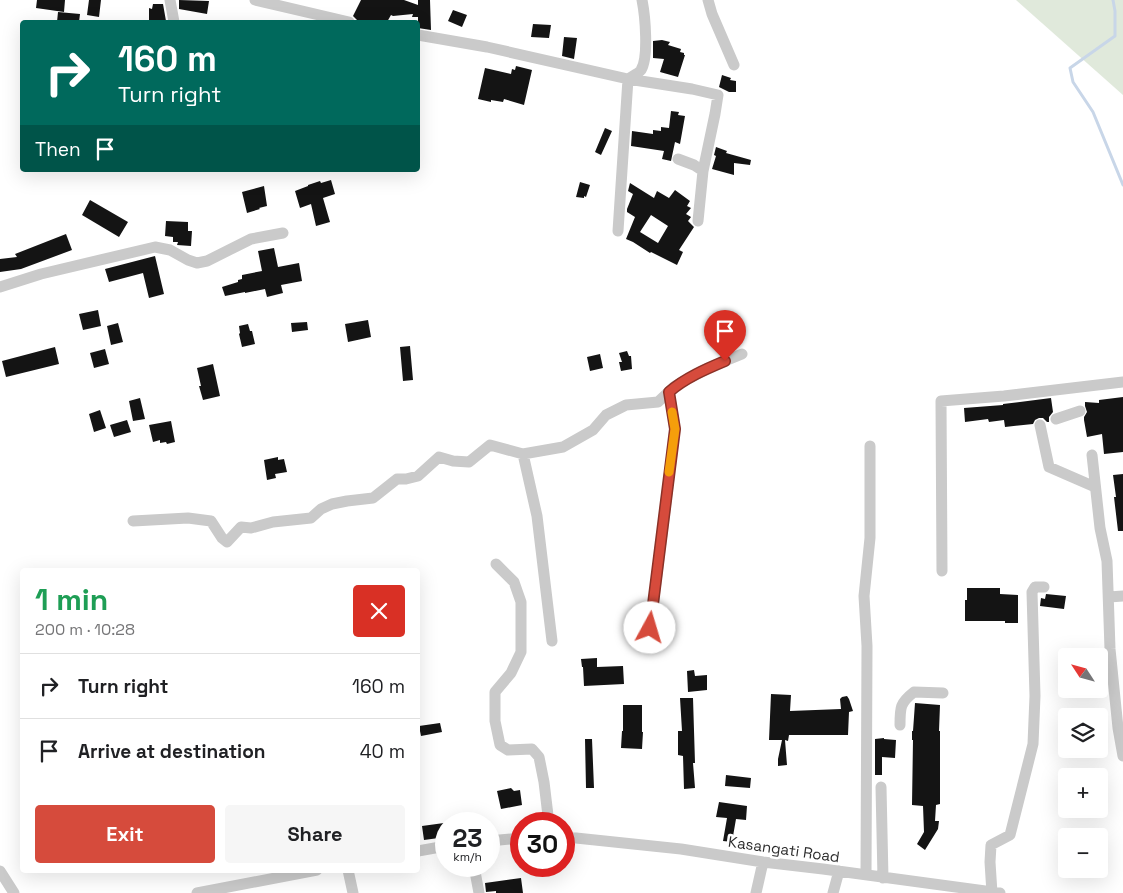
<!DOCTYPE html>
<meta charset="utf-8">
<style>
:root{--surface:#fff;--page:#f6f6f6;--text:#202124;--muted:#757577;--line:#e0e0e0;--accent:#d64b3c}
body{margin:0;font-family:"Space Grotesk",sans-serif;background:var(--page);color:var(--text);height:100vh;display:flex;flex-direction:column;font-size:19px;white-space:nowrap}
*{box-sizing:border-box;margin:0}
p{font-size:16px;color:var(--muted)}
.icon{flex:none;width:28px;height:28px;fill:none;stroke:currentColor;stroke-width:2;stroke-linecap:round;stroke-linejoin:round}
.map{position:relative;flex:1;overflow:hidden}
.drawer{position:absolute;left:20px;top:568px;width:400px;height:305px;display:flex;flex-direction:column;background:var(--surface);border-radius:5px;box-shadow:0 5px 20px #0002}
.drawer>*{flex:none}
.guide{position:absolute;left:20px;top:20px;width:400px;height:152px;border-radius:5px;box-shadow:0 5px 20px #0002;background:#00695c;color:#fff;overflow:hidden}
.needle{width:32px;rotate:306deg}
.buttons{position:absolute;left:1058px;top:648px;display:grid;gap:10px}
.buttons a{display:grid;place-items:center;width:50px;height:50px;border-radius:5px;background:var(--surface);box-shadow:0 5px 20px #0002;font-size:25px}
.speed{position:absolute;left:435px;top:812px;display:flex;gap:10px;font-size:25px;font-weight:700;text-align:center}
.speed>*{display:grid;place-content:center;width:65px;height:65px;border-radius:50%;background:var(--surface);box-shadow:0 5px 20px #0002;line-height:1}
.speed small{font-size:12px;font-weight:400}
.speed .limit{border:8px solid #d22;background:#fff;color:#111}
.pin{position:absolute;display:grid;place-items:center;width:42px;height:42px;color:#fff;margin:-51px -21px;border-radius:50% 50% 50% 0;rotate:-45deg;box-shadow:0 0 5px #0007}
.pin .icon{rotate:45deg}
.me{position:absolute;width:55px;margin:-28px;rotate:6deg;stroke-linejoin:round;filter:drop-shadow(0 0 4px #0008)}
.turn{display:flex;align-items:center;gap:18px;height:105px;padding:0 15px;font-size:22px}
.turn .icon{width:65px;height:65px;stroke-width:2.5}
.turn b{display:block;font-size:35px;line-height:42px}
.then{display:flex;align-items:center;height:48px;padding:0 15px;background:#0003;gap:10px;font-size:19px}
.round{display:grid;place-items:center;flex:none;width:52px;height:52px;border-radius:5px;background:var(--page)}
.overview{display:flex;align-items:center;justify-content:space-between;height:85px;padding:0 15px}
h1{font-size:30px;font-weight:700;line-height:38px;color:#1e9e55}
.button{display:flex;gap:10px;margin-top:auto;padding:10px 15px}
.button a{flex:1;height:58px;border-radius:5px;background:var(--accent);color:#fff;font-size:20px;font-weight:700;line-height:58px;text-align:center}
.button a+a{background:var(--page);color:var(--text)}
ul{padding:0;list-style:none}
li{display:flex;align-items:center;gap:15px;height:65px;padding:0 15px;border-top:1px solid var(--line)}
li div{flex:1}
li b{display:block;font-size:19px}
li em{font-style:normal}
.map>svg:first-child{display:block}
.green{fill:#e0e9db}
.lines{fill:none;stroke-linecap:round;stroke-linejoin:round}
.stream{stroke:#c8d6e8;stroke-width:3}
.building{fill:#141414;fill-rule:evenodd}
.minor{stroke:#cacaca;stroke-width:11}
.route-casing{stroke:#8b3127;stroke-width:12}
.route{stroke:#d64b3c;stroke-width:9}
.slow{stroke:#f59e0b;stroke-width:9}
.labels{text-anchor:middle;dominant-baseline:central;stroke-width:5;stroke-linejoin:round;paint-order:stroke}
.street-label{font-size:15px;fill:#2d2d2d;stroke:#fff}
</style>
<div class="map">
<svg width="1123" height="893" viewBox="0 0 1123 893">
<rect width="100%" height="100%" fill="#fff"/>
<!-- green -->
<path class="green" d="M1016,0H1123V95Z"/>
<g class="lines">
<!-- stream -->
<path class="stream" d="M1113,0L1115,11V36L1070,68L1073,82L1093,112L1123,185"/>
</g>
<!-- building -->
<path class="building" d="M37,0H65L64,12L36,8Z
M89,0H101L99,17L87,15Z
M179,0L209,1L207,14L179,9Z
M361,0H404L418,5V0H430L431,30L418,28V17H412L413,14L393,16L391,15L387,22H371L357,20L353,16Z
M153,4H163L166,21H149V8L152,9Z
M453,10L467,15L462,27L448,21Z
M58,12L80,14L79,22H57Z
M533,24L551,25L549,38L531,37Z
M564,37L577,38L574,59L562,56Z
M662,40L670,42L668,45L681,49L680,52L684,53V55H685L678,77L660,72L664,59L653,58V41Z
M516,66L532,70L524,105L504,99L503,102L491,100V102L478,99L485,68L511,74L512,69L515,70Z
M722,75L731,78L730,80L736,81V92H729L719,87Z
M671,111L679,112L678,115L685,116L680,144L675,142L671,161L662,159L664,151L631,146L632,131L653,134V130L661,131V127L669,128Z
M605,128L612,131L601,155L595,152Z
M716,147L727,151L726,153L751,160L750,165L734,163V175L712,169L716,156L714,155Z
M331,180L335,194L323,198L330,222L316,226L311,204L300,208L295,191L308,186V185L320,181L321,183Z
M580,182L590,185L586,197L584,196V198L576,197Z
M630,183L654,198L657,191L669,198L675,190L690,201L687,206L691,208L686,214L691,217L688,221L694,227L679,250L683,252L677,265L651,252L650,253L633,242L626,239L635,217L627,212V209L633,194L628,191ZM651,215L668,226L658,243L640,232Z
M264,186L267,206L259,208L260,209L247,213L242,192Z
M90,200L128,222L119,237L82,215Z
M166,221L188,222V231H192L191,246L177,245L178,242H173V237L165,236Z
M66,234L72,250L21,269L0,272V259L17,257L15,254Z
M274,248L278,267L299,263L302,281L281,285L283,293L267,297L265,289L245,293V292L225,296L222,287L238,282V280L242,279V275L262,271L258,251Z
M155,256L164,294L149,298L143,273L109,282L105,269Z
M98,310L101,326L83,330L79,314Z
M368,320L371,337L348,342L345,324Z
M307,322L308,330L292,332L291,323Z
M118,323L123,342L111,345L107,326Z
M248,324L250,331H252L255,344L242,347L239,334L240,333L239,326Z
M410,346L413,380L403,381L400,347Z
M55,347L59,364L6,377L2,361Z
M105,349L109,364L94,368L90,353Z
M627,351L629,356H631L632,369L621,371L619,362H622L619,353Z
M600,354L603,368L590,371L587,357Z
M213,364L220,396L203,400L199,386H201L197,368Z
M1123,397V452L1104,454L1102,434L1087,437L1084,420V417L1087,412L1085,406V402L1099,403V400Z
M140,398L145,419L133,421L129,401Z
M1051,398L1053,412L1049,417V422H1047L1043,418H1039L1035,420L1033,424L1005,427L1004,420L989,422L988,419L965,422L964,408L1003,405V404Z
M100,410L106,428L94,432L89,414Z
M127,420L131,432L114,437L110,425Z
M171,421L175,442L167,444L166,442L160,443V440L153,442L149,425Z
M278,457V460L284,459L287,472L275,474L276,478L267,480L264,460Z
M1123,474V531H1118L1114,497H1116L1113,475Z
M967,588H1000V594L1018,595V623H1005V621H965V600H967Z
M1046,594L1066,596L1064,609L1040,606L1041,598L1045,599Z
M597,658V667L623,666L624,684L584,686L583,667H582L581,659Z
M694,670L695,676L707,675V690L688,692L687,671Z
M771,694L791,695L790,711L841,709L840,699L842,697L847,696L849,699L853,711L849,712L848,735H789L788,741L785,740L787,765L778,766V759L782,740H769Z
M680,698H693L695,763H693L695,788L684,789L683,756L678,755V731H682Z
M915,703L940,705L939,731H940V804L936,805L935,821H939L938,829L925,850L917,844L924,832L923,806L912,805L913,740H912V731H913Z
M623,705H642V732H643L642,749L621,748L622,731H623Z
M440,723L442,732L421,736L419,726Z
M884,738V739L896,740L895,758L882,757V775H875V739Z
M585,739H592L594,788H586Z
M726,775L751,778L750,788L725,786Z
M511,788L514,791L520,790L522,805L501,809L497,791Z
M719,802L747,806L746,820L736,819L732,842L723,841L727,818L716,817Z
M444,823L446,837L424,840L422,826Z
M521,878L523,893H496V891L486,892L485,883Z"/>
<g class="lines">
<!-- minor -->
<path class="minor" d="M170,0L174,22
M255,0L349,22
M708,0L712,14L734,65
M418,35L487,47L628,79L692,89L718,95L715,114L703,171
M678,159L694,165L703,171L698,221
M618,231L628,79C632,76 638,74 641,70C649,57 645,15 642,0
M0,287L41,274L155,247L170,250L188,260L197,263L207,261L251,239L283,233
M1056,419L1080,411
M1040,425L1049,467L1095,487
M523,454L537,516L552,641
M1092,455L1100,528L1107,561L1110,649L1118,728L1123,756
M133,521L188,518L211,521L222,538L227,542L241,527L251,528L273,522L311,518L321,509L332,504L347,501L373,498L397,479H406L418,476L439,457L453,461L469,462L490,445L523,454L563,447L593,430L606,415L626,405L658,402L675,386L708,368L742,354
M496,564L514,582L521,602V652L511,673L495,692V721L500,745L508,750L532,749L539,757L544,782L549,824
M942,571L941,401L1004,396L1123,382
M1109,597L1123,596
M648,646L675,429L669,392
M900,725C900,707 900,703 914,692L943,693
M881,787L883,878
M564,838H576L681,849L763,862L823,869L1000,893
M489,841L521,838
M418,851L446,846
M474,866L479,893
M348,870L353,893
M0,871L14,893
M866,875L867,646L864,596L870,538V446
M197,893L317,870
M756,893L763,862
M833,893L839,871
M992,893L990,862L991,845L1010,835L1033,744L1035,696L1032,592L1035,587H1044"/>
</g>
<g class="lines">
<!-- route casing -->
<g class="route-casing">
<path id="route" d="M650,628L675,429L669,392C685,378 706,369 725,361"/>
</g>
<!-- route -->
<use href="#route" class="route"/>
<!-- slow -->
<path class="slow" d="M669,472L675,429L672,412"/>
</g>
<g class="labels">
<!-- street labels -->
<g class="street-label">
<text transform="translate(784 849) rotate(8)">Kasangati Road</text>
</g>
</g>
</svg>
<div class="buttons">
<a><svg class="needle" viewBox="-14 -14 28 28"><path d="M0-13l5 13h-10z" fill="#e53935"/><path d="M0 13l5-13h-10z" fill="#757577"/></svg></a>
<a><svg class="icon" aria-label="layers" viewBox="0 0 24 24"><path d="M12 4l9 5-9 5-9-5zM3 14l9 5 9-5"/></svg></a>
<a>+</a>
<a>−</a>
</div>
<div class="speed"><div>23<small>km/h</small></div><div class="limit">30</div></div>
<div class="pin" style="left:725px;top:361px;background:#d93025"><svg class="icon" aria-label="arrive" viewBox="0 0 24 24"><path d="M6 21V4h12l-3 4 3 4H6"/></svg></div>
<svg class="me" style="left:650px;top:628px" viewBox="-20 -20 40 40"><circle r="19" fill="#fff"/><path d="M0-13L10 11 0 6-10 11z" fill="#d64b3c"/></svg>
<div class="guide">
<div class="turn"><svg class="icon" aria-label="right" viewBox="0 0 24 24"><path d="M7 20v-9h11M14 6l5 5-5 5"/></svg><div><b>160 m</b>Turn right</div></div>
<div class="then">Then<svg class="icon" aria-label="arrive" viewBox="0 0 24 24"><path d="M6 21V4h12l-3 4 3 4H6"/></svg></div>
</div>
<section class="drawer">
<div class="overview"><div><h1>1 min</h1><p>200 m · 10:28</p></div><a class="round" style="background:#d93025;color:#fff"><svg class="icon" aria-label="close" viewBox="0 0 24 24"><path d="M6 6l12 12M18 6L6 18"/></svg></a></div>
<ul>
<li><svg class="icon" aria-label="right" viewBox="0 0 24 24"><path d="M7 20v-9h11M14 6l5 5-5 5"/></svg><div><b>Turn right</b></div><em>160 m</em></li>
<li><svg class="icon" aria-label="arrive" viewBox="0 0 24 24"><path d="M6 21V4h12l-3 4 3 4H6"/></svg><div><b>Arrive at destination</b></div><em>40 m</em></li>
</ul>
<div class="button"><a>Exit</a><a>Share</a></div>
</section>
</div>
